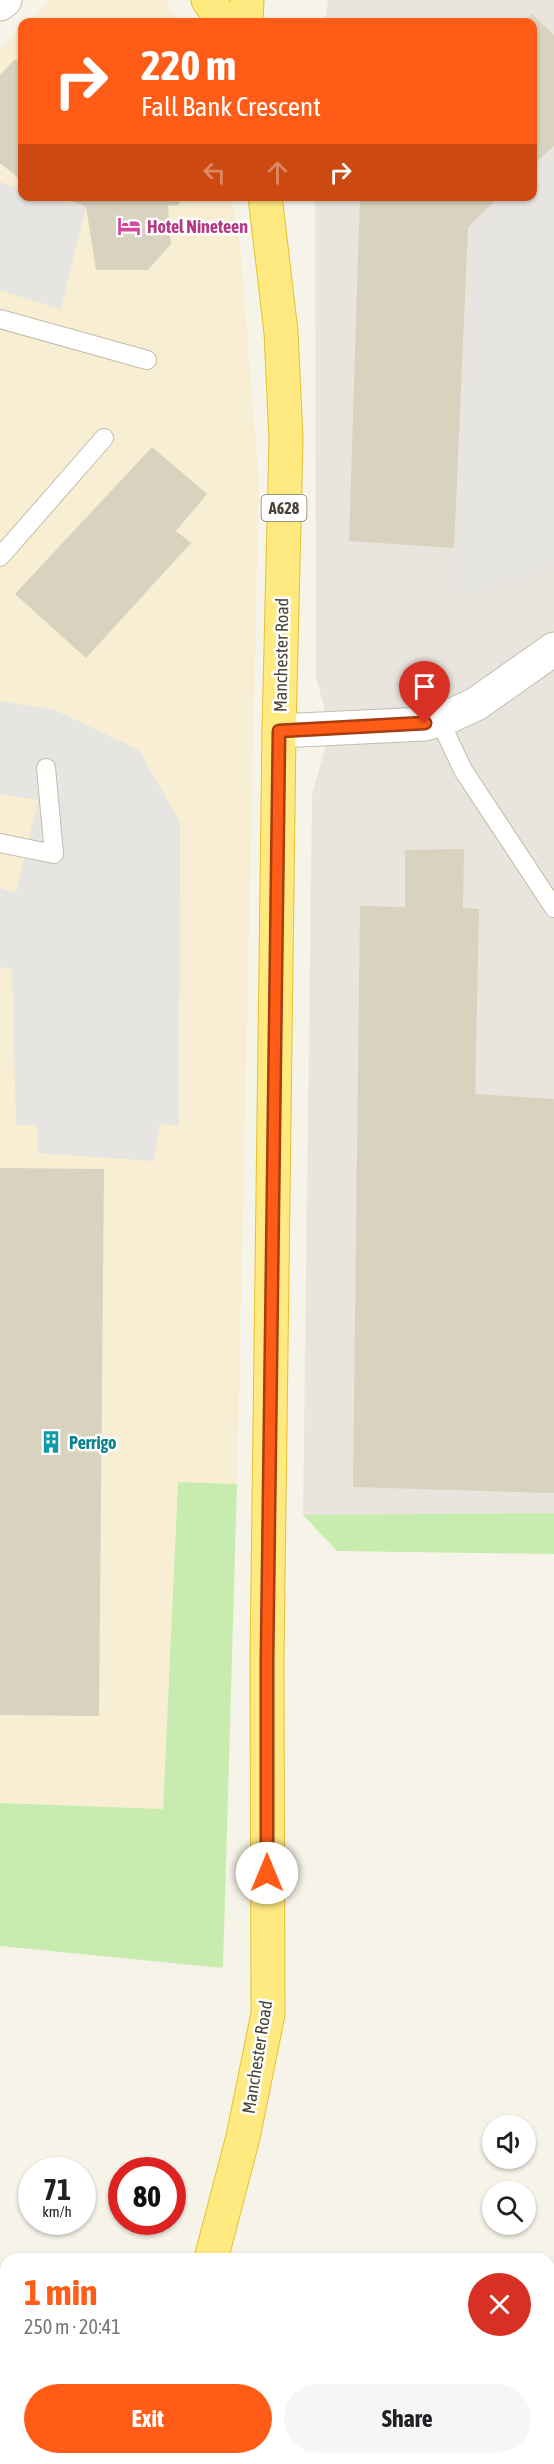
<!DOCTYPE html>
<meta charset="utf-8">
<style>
:root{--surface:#fff;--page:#f6f6f6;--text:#202124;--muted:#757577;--accent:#ff5c17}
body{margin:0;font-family:"Asap Condensed",sans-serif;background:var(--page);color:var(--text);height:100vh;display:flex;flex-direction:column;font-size:22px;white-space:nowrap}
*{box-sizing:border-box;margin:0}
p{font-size:20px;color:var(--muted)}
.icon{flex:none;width:33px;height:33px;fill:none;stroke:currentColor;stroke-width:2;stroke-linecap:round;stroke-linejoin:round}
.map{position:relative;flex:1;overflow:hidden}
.drawer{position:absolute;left:0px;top:2253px;width:555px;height:212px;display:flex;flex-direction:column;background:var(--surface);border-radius:18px 18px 0 0;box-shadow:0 2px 4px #0004}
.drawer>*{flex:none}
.guide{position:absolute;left:18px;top:18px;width:519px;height:183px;border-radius:12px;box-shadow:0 2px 4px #0004;background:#ff5c17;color:#fff;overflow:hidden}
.fabs{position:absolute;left:482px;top:2115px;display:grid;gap:12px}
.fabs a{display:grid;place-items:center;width:54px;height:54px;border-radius:50%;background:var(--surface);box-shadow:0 2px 4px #0004;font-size:30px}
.speed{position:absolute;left:18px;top:2157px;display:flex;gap:12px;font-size:30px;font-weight:700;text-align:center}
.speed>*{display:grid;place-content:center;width:78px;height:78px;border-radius:50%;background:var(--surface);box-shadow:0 2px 4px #0004;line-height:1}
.speed small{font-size:15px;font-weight:400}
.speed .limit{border:9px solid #d22;background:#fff;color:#111}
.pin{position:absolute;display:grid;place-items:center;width:51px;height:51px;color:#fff;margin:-62px -26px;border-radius:50% 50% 50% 0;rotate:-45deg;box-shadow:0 0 6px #0007}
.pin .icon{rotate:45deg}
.me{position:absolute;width:66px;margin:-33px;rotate:0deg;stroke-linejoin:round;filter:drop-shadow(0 0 4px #0008)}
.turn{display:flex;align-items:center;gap:21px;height:126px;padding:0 24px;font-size:27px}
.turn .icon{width:78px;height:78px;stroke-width:2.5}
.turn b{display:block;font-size:42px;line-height:51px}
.lanes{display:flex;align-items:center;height:57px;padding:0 24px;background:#0003;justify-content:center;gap:30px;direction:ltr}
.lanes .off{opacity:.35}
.round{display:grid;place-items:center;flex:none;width:63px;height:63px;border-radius:32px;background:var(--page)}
.overview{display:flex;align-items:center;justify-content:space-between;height:102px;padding:0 24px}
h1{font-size:36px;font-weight:700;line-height:45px;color:var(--accent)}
.action{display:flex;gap:12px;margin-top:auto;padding:12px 24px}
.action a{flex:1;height:69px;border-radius:36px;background:var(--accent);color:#fff;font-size:24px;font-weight:700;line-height:69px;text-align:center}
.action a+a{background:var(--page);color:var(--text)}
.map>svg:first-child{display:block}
.commercial{fill:#f8eed4}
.industrial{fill:#e8e5de}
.green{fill:#c8ecb0}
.parking{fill:#e7e5e1}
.building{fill:#d8d2be}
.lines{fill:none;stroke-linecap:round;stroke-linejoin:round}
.service-casing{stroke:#c2bdab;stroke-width:20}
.minor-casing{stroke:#c2bdab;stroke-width:35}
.trunk-casing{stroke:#e8bf31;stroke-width:35}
.service{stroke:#fff;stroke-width:18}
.minor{stroke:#fff;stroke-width:33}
.trunk{stroke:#ffea82;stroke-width:33}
.route-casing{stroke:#a63c0f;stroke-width:15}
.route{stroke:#ff5c17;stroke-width:10}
.labels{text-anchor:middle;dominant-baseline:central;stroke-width:5;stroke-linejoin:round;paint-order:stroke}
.shield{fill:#fff;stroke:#807d73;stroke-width:1.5}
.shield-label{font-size:16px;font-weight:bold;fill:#4a4537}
.hotel-label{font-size:18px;font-weight:bold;fill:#b23c85;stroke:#fff;text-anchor:start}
.street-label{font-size:18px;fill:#4a4537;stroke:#fff}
.culture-label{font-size:18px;font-weight:bold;fill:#0d838f;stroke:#fff;text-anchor:start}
</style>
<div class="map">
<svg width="554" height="2464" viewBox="0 0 554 2464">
<rect width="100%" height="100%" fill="#f6f4e9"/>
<!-- commercial -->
<path class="commercial" d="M51,0H165L180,22H28Z
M22,28V196L232,197L240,246L259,479L237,1484L178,1482L163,1809L0,1803V49Z"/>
<!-- industrial -->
<path class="industrial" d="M328,0H554V1513L303,1515L312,795L330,730L316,677L315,197L532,196V22H325Z"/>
<!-- green -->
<path class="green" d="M178,1482L237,1484L223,1968L0,1946V1803L163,1809Z
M554,1513V1554L337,1551L303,1515Z"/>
<!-- parking -->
<path class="parking" d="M554,156V557L544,571L460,593L475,233L512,197L532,196L533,177Z
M0,182L22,189V196L50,197L86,207L61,310L0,290Z
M0,701L55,710L139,750L180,822L179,1126L160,1123L154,1161L37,1153L38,1125H16L12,969L0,967V888L16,893L38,800L0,794Z"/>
<!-- building -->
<path class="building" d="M532,14L554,35V146L532,166V22H523Z
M15,59L22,65V181L0,163V75Z
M59,196H179V205L168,206L171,244L148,270H96L86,207Z
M360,196H500L468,227L454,548L349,541Z
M152,447L207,494L176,531L191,543L86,658L15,594Z
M464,849L463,908L479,909L475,1094L554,1099V1493L353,1487L360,906L405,907V850Z
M0,1168L104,1169L99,1716L0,1715Z"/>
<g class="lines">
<!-- service casing -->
<g class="service-casing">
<path id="service" d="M0,319L147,360
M0,557L104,438
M439,719L463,770L554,908
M0,843L54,854L46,768"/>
</g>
<!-- minor casing -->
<g class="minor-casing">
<path id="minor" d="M0,4L5,0
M279,731L425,724L448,717L476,704L554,649"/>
</g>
<!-- trunk casing -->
<g class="trunk-casing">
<path id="trunk" d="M208,0L224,22
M246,22L247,0
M211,2259L243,2137L268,2014L267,1660L279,731L286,439L281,332L265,196
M134,2464L136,2458"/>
</g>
<!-- service -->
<use href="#service" class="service"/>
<!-- minor -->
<use href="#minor" class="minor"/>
<!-- trunk -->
<use href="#trunk" class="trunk"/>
</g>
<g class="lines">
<!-- route casing -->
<g class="route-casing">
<path id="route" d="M267,1873V1660L279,731L425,723"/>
</g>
<!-- route -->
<use href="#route" class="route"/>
</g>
<!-- icons -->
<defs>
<g id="hotel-bare" transform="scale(1.8)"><path d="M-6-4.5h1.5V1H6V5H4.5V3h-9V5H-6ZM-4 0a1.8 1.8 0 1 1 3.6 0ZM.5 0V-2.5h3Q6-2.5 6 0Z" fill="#d1479c" stroke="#fff" stroke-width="2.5" paint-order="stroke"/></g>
<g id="building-bare" transform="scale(1.8)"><path d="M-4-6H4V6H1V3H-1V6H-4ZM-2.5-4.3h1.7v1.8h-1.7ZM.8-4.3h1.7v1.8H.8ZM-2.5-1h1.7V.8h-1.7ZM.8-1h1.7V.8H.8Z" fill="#0f9aa8" stroke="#fff" stroke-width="2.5" paint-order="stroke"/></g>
</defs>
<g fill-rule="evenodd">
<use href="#hotel-bare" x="129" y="226"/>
<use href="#building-bare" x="51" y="1442"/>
</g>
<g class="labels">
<!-- shield labels -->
<rect class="shield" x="261.5" y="495" width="45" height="26" rx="4.5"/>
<g class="shield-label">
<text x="284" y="508">A628</text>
</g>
<!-- hotel labels -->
<g class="hotel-label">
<text x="147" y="226">Hotel Nineteen</text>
</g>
<!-- street labels -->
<g class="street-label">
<text transform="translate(281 655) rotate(-89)">Manchester Road</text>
<text transform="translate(257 2057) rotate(-81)">Manchester Road</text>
</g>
<!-- culture labels -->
<g class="culture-label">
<text x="69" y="1442">Perrigo</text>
</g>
</g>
</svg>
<div class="fabs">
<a><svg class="icon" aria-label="sound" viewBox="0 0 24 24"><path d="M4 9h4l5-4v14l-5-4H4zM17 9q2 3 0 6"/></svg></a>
<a><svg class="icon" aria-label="search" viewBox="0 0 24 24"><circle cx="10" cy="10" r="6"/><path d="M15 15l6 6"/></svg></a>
</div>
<div class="speed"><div>71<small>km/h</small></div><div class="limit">80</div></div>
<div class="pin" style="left:425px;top:723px;background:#d93025"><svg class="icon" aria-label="arrive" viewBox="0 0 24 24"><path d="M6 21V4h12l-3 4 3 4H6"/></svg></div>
<svg class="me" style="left:267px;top:1873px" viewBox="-20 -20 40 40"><circle r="19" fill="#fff"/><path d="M0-13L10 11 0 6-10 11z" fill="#ff5c17"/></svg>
<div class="guide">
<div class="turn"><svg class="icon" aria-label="right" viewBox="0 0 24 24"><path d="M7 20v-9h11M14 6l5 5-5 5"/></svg><div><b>220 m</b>Fall Bank Crescent</div></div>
<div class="lanes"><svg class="icon off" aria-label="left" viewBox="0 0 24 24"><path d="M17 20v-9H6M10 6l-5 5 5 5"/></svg><svg class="icon off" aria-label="ahead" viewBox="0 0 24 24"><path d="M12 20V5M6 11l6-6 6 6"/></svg><svg class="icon" aria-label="right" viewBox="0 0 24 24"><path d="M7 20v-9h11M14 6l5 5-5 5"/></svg></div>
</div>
<section class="drawer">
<div class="overview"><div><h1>1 min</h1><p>250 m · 20:41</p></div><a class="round" style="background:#d93025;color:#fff"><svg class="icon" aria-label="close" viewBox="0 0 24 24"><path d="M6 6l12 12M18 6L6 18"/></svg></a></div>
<div class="action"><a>Exit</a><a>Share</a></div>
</section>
</div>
